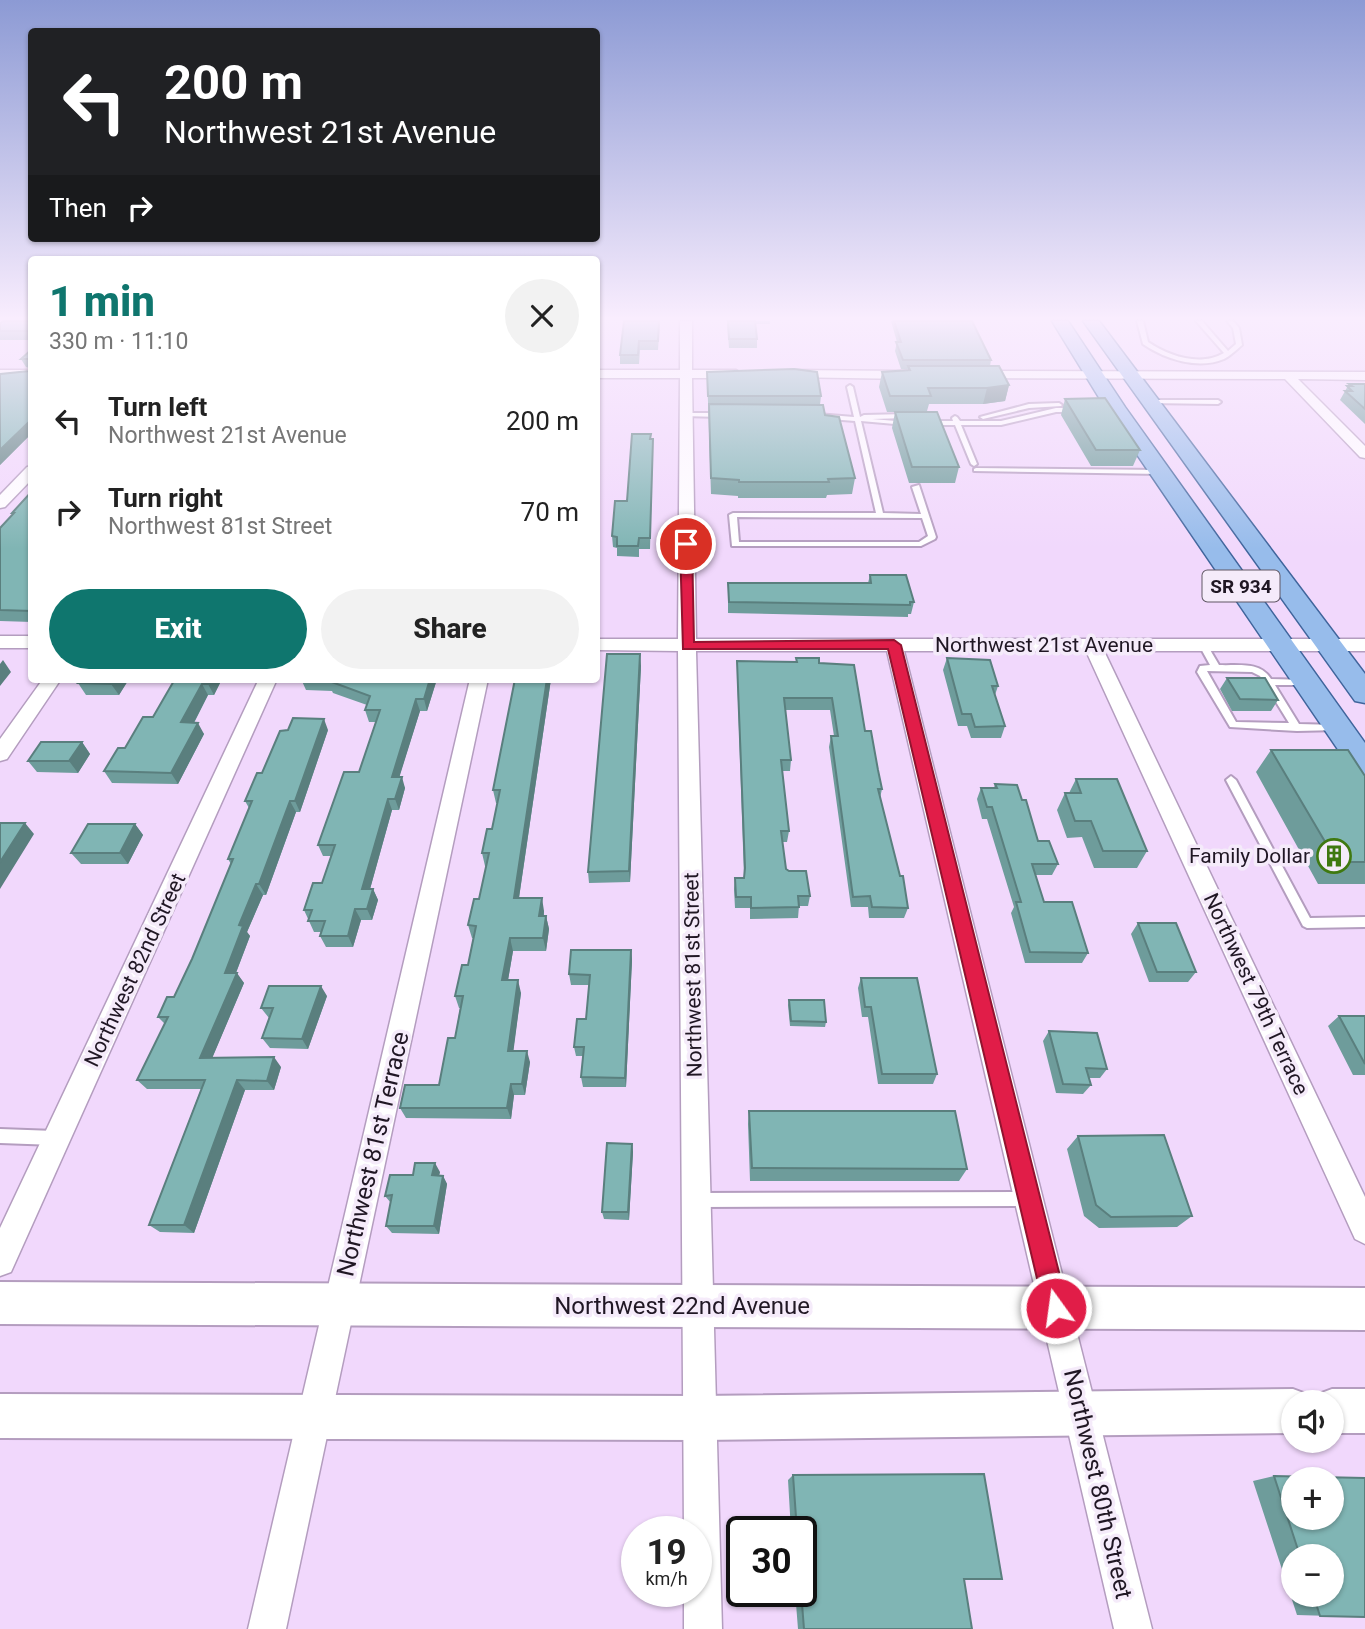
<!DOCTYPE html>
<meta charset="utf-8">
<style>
:root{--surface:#fff;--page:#f2f2f2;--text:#222;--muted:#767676;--accent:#0f766e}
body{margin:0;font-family:Roboto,sans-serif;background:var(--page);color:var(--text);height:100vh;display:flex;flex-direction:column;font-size:26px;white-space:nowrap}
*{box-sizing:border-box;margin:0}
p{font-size:23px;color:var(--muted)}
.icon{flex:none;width:38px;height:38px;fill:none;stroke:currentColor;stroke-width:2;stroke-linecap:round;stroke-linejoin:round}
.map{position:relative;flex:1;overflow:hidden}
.drawer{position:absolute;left:28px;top:256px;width:572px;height:427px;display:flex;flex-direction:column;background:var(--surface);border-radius:7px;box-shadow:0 2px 5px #0004}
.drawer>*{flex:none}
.hud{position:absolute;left:28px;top:28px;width:572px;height:214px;border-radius:7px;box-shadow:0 2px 5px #0004;background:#202124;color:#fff;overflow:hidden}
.fabs{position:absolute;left:1281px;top:1390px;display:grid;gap:14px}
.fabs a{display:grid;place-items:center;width:63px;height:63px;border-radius:50%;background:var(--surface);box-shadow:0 2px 5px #0004;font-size:35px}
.speed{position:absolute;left:621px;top:1516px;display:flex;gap:14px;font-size:35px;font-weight:700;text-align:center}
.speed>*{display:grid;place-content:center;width:91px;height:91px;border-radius:50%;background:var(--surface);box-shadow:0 2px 5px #0004;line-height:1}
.speed small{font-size:18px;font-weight:400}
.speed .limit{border:4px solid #111;border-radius:10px;background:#fff;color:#111}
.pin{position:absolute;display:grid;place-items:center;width:60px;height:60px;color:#fff;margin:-30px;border:4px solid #fff;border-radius:50%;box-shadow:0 2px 7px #0007}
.me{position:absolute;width:77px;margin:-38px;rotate:346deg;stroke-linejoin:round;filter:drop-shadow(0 0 5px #0008)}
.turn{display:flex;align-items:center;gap:24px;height:147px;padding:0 21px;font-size:32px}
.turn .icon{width:91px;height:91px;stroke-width:2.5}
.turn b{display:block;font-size:49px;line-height:60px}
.then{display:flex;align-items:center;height:66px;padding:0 21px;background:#0003;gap:14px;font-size:26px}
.round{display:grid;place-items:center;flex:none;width:74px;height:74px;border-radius:37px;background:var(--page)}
.summary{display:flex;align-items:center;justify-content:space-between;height:119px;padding:0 21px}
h1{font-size:42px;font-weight:800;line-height:52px;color:var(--accent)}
.cta{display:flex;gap:14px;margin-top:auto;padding:14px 21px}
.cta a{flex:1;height:80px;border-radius:42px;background:var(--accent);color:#fff;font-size:28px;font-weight:800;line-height:80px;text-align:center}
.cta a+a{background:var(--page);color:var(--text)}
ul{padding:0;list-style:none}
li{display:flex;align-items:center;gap:21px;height:91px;padding:0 21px}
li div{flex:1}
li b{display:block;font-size:26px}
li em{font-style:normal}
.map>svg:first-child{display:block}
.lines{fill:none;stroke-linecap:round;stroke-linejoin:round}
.service-casing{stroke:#b49dbf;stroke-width:4}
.minor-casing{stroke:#b49dbf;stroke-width:3}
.secondary-casing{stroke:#b49dbf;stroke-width:4}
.primary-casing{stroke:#40659c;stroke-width:3}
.service{fill:#fff;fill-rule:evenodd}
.minor{fill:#fff;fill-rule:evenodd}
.secondary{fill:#fff;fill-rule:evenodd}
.primary{fill:#97bceb;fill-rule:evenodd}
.wall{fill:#6e9c9b;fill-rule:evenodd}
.shaded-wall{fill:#5a7f7e}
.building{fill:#80b5b4;stroke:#5a7f7e;stroke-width:2;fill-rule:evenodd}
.route{fill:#e11d48;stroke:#92132f;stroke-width:2}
.labels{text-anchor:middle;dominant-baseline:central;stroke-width:7;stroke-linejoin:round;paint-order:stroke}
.shield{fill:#f5ebfa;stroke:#605764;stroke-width:2}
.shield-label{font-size:19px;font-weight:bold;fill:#201724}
.street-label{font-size:21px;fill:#201724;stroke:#f5ebfa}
.poi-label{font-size:21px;fill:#201724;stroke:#f5ebfa;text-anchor:end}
.near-street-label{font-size:24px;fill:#201724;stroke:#f5ebfa}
</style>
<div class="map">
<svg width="1365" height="1629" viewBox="0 0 1365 1629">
<rect width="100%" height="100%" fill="#f1d8fc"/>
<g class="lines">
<!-- service casing -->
<g class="service-casing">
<path id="service" d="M1137,321H1143L1148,342C1169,356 1200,367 1224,353L1196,321H1202L1228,351L1236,344L1233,328L1227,321H1233L1239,328L1242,345C1236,350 1230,356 1224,359C1198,370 1165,359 1143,344Z
M850,385L853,387L860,417L864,415L907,414L910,416L907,418L872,419L908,422L909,423L906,425L861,421L883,513L921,514L912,487L919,485L936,537L935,539L921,546H732L729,515L733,513H876L855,421L817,418L814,416L817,414L854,417L847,387ZM737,517L922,518L928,536L919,542H739Z
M1150,400H1218L1221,402L1218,404L1148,403L1147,402Z
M1059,403L1062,405L1061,406L1029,408L983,419L980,417L1029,404Z
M1056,408H1075L1078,410L1075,412H1056L1001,425H961L977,464L974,466L971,464L955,425H929L926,423L929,421H953L952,418L955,416L957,417L960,421H1001Z
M685,413H721L724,415L721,417L683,416V414Z
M976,468L1161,470L1165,472L1161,474L974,471V469Z
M1203,642L1206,643L1219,665C1238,666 1260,661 1271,679L1307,680L1309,682L1307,684L1304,685H1275L1299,724L1336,725L1341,728L1339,730L1297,731L1230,727L1197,672L1200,666L1210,665L1199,645ZM1207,671L1252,672L1260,676L1289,723L1236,722Z
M1231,776L1236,780L1310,918L1365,917V927L1307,928L1303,926L1226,780Z
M0,1129L55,1131L60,1133L62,1138L60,1143L55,1145L0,1143Z
M1026,1192L1031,1194L1033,1199L1031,1204L1026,1206L699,1207L694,1205L692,1200L694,1195L699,1193Z"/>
</g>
<!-- minor casing -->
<g class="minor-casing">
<path id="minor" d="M680,321H692V370H736L742,374L736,378H692L696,639H1365V651H1104L1365,1197V1244L1355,1239L1086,651H904L1152,1629H1114L887,651H696L722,1629H684V1591H696V1531H684L678,651L597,650V639H678L680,378H597V370H680Z
M0,370H32V378H0Z
M790,370L908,371L914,375L908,379L786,377L784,374Z
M975,371L1365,372V380L1298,379L1365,446V458L1360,457L1285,379L971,378L969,375Z
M32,466V479L5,507L0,508V495L27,467Z
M0,636H32V648H0Z
M43,679H61L7,759L0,761V739Z
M259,679H277L11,1272L0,1276V1228Z
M470,679H488L286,1629H248Z"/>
</g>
<!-- secondary casing -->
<g class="secondary-casing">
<path id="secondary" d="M0,1282L1365,1288V1330L0,1324Z
M1293,1389L1309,1395L1311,1402H1293V1433L700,1440L0,1438V1394L700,1396Z
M1332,1389H1365V1433H1332V1402H1314L1316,1395Z"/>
</g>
<!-- primary casing -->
<g class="primary-casing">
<path id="primary" d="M1052,321H1068L1125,407L1365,743V776L1354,773L1106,409Z
M1083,321H1099L1365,674V703L1355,701Z"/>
</g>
<!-- service -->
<use href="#service" class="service"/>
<!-- minor -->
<use href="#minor" class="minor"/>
<!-- secondary -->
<use href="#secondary" class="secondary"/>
<!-- primary -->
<use href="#primary" class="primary"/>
</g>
<!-- wall -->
<path class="wall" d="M32,321V340H0V323Z
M660,321L658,350H640L639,364H620V355Z
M727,321H770V324H755L757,339V348H729Z
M891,321H972L991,360L990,366L1009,385L1005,401L983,404H929L927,411L959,467L955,483H909L892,428L895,412H887L879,387L882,372L908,370V369H901L895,351L897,342Z
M32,349V433L0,465V374L29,371V368L26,367L21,359Z
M707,372L821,396L820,405L855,478L852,494L827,495L826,498H738V496L711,494Z
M1349,384H1365V424L1340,400Z
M1065,399L1140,450L1133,466H1091L1061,415Z
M651,439L653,449L650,549H639V557L617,556V548L613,547L612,536Z
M32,491V622L0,621V528L13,515L12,513Z
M870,575L914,602L911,614H908V617L728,613V583H868Z
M796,658L819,663L865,731L882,789L880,798L908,908L904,918H869L868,907H851L829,747L831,736H834L830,710H785L791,760L790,771H782L789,831L787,842H782L786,869L810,896L808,906H799L798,918L750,919V908H735L734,889L735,878H744V876L737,673V661L796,662Z
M947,658L998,686L995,695L1005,726L1001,738H971L967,726H958L943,670Z
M641,666L630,882L589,883L588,872Z
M1227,678L1278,700L1271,711H1232L1220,689Z
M81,679H129L119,695H86L78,683Z
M175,679H222L214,695H208L194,723L204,734L178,784L112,783L104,771L153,717Z
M301,679H437L427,711H420L399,777L405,788L399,810H392L370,889H373L378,900L372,920H361L353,947H326L320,936L321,932H314L304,910L322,883L331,856H323L318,845L359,772L376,722H369L365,710L367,705L333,693L332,691L306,690Z
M551,679L519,898L544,911V916H546L549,929L546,951H513L508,980L521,993L513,1051L530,1062L525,1095H514L511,1119L406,1118L400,1108L439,1085L455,1038L460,1008H459L455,996L468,965L473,938H472L468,925L479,899L487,866H485L482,853L492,829L497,803H496L493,790Z
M328,730L300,812H296L266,895H263L247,932L250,936L236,973L244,983L212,1058L281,1067L274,1090H245L194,1233L160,1232L149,1225L201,1089H147L137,1080L165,1024L158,1017L174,997L192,959L231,864L228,859L249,808L245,801L262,773Z
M82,742L90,754L78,773L37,772L28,761Z
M1271,750L1365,776V884H1318L1256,772Z
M1076,779L1147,851L1137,868H1094L1082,837L1067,838L1057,810L1065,793H1069Z
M995,784L1022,800L1038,841L1058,864L1052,875H1035L1044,902L1088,953L1082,963H1025L1011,913L1014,907L987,819H982L977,799L981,788H994Z
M135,824L143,835L128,864H81L71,853Z
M1138,923L1196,972L1188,982H1149L1131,934Z
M631,950L632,960L626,1087H583L581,1077L583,1056H576L574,1047L586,1019L589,985H571L569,974Z
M861,978L937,1074L933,1084H878L868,1017H862L858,988Z
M327,996L308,1049L270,1048L262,1038L269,1018L261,1008Z
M789,1000L826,1022L825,1027L790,1026L788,1005Z
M1339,1016H1365V1075H1353L1328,1026Z
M1049,1031L1107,1069L1100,1078H1089L1091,1085L1083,1094L1056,1093L1043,1041Z
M749,1111L967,1169L959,1181H750L748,1124Z
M1078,1136L1192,1216L1177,1227L1099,1228L1084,1216L1067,1149Z
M632,1144L633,1152L629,1220L604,1219L602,1212Z
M440,1172L439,1175L443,1176L447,1184L439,1234L392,1233L386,1226L391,1203L385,1196L413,1175Z
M793,1475L1002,1579L964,1580L972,1629H798L795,1591H802V1531H791L788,1480Z
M1274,1476L1365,1478V1617L1297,1615L1253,1481ZM1293,1479H1332V1517H1293ZM1293,1556H1332V1594H1293Z"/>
<!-- shaded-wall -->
<path class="shaded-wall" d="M1009,385L1005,401L983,404L987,388Z
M32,419V433L0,465V450Z
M640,654L641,666L630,882L629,871Z
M3,660L11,672L0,686V664Z
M114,679H129L119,695L111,684Z
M210,679H222L214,695L208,684Z
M430,679H437L427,711L424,699Z
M547,679H551L517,911L514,898Z
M202,684L208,695L188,734L181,722Z
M416,699L420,711L396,788L392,777Z
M324,719L328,730L300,812L295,801Z
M198,723L204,734L178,784L171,773Z
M82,742L90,754L78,773L69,761Z
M402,777L405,788L399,810L395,799Z
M388,799L392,810L367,900L362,889Z
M290,801L296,812L266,895L259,884Z
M25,823L34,834L0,889V862Z
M135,824L143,835L128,864L120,853Z
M256,884L263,895L247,932L250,936L232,983L225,973L239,925Z
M373,889L378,900L372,920L367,909Z
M542,898L544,911L542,929L539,916Z
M355,909L361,920L353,947L348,936Z
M546,916L549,929L546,951L543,938Z
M510,938L513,951L506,992L502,980Z
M631,950L632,960L626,1087L625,1078Z
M237,973L244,983L208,1068L200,1058Z
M518,980L521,993L512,1062L508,1051Z
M321,986L327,996L308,1049L302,1039Z
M527,1051L530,1062L525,1095L522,1084Z
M274,1057L281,1067L274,1090L267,1081Z
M237,1080L245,1090L194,1233L184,1225Z
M511,1084L514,1095L511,1119L507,1108Z
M632,1144L633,1152L629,1220L628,1212Z
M435,1163L440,1172L437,1183L432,1175Z
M443,1176L447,1184L439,1234L434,1226Z"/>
<!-- building -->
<path class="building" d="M4,321H32V331H0V323Z
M624,321H659L658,341H639L638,355H620Z
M728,321H755L757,339H729Z
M894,321H972L991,360H903L896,342H901Z
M32,349V419L0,450V374L29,371V359H21Z
M908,366H999L1009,385L987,388H928L931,396H890L882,372L910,370Z
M794,369L817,372L821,396H708L707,372Z
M1349,384H1365V409L1345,391H1352L1347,386H1352Z
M1105,398L1140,450H1096L1065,399Z
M709,404L823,405L825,415L839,417L855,478L828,479L829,482H739V480L711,478Z
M895,412H937L959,467H912Z
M632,434H651L650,439H653L650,538H639L638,546H617V537L612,536L615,501H627Z
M32,491V611L0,610V528L14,513H12Z
M870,575H906L914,602H910V605L729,602L728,583H871Z
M607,654H640L629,871L588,872Z
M796,658H819V663L854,665L865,731H871L878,770L882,789H878L900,876H903L908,908L872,907L870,896L853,897L831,736H838L832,698H784L791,760H781L789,831H781L786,869L789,871H806L810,896H798L799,907L751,908V897H736L735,878H744L745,868L737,661L797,662Z
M947,658L990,660L998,686H992L1005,726L975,727L971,714H962Z
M1227,678H1265L1278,700L1240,699Z
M81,679H114L111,684L78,683Z
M175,679H210L208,684H202L181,722L198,723L171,773L104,771L118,748H125L143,717H153Z
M329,679H430L424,699H416L392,777H402L395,799H388L362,889H373L367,909H355L348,936H320L325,921H308L312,910H304L313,883H322L335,845H318L344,772H359L380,710H365L370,696L329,681Z
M515,679H547L514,898H542L539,916H546L543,938H510L502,980H518L508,1051H527L522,1084H511L507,1108H400L405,1085H439L448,1038H455L463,996H455L462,965H468L476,926L468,925L474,899H479L489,853H482L487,829H492L500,790H493Z
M293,718L324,719L295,801H290L259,884H256L239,925L243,926L225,973H237L200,1058L274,1057L267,1081L237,1080L184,1225H149L205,1080H137L168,1017H158L167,997H174L192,959L233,859H228L252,801H245L257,773H262L280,731L288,730Z
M41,742H82L69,761H28Z
M1271,750H1348L1365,776V862H1337Z
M1076,779H1117L1147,851H1103L1091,821H1075L1065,793H1081Z
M995,784L1017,785L1022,800H1026L1038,841H1049L1058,864H1032L1044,902H1072L1088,953L1030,952L1016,902H1021L992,807H987L981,788H997Z
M0,823H25L0,862Z
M88,824H135L120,853H71Z
M1138,923H1176L1196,972H1157Z
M571,950H631L625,1078L581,1077L584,1047H574L577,1019H586L590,975L569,974Z
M861,978H917L937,1074H882L871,1007H865Z
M269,986H321L302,1039L262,1038L273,1008H261Z
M789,1000H824L826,1022L791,1021Z
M1339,1016H1365V1064Z
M1049,1031L1097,1033L1107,1069L1086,1068L1091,1085L1063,1084Z
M749,1111H955L967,1169L752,1168Z
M1164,1135L1192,1216L1111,1217L1096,1205L1078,1136Z
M607,1143L632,1144L628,1212H602Z
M415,1163H435L432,1175L443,1176L434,1226H386L392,1195L385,1196L390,1175H413Z
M984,1474L1002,1579H964L972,1629H804L801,1591L802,1531H797L793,1475Z
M1274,1476L1365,1478V1617L1320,1616L1313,1594H1332V1556H1300ZM1293,1479H1332V1517H1293Z"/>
<!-- sky -->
<linearGradient id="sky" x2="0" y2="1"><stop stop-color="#8c9ad4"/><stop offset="0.58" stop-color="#f9edfe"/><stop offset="1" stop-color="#f9edfe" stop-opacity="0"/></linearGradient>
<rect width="1365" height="549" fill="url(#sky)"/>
<!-- route -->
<path class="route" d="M686,540L692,544L694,642L894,640L901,645L1068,1308L1064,1316L1056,1320L1048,1316L1044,1308L888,649H683L680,544Z"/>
<!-- icons -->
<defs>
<g id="building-ring" transform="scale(1.75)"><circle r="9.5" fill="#f5ebfa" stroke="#3f7910" stroke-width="1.5"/><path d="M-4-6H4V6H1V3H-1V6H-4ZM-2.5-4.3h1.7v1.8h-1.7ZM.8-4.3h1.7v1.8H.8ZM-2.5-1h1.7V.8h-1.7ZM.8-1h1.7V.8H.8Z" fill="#3f7910"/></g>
</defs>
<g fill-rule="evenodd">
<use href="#building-ring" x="1334" y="856"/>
</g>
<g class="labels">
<!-- shield labels -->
<rect class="shield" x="1202.5" y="570.5" width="77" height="31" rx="5"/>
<g class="shield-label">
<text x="1241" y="586">SR 934</text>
</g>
<!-- street labels -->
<g class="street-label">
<text x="1044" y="645">Northwest 21st Avenue</text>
<text transform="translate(135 970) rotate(-65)">Northwest 82nd Street</text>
<text transform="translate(693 975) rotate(-91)">Northwest 81st Street</text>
<text transform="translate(1256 994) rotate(65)">Northwest 79th Terrace</text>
</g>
<!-- poi labels -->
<g class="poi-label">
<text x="1310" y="856">Family Dollar</text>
</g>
<!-- near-street labels -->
<g class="near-street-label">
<text transform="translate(373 1154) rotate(-77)">Northwest 81st Terrace</text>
<text x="682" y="1306">Northwest 22nd Avenue</text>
<text transform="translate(1098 1484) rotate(77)">Northwest 80th Street</text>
</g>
</g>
</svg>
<div class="fabs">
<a><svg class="icon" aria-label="sound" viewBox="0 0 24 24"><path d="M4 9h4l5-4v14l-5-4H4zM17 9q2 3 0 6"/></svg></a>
<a>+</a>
<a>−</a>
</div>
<div class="speed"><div>19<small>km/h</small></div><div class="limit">30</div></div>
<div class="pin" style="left:686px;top:544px;background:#d93025"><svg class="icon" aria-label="arrive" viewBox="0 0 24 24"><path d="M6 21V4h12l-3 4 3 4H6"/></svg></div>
<svg class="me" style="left:1056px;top:1308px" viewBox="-20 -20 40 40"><circle r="17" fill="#e11d48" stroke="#fff" stroke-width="3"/><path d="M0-11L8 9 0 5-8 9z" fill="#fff"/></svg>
<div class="hud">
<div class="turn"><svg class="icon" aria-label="left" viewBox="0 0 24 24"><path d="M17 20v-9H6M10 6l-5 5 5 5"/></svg><div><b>200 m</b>Northwest 21st Avenue</div></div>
<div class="then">Then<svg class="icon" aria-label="right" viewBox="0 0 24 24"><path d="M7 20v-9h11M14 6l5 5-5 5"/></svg></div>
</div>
<section class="drawer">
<div class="summary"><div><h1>1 min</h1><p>330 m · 11:10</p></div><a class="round"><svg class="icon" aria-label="close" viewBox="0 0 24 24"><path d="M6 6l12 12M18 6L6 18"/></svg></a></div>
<ul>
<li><svg class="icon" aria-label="left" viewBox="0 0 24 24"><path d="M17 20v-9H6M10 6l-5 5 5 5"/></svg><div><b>Turn left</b><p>Northwest 21st Avenue</p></div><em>200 m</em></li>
<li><svg class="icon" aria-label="right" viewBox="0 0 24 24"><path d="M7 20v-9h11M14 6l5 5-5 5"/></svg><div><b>Turn right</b><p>Northwest 81st Street</p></div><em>70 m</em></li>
</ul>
<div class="cta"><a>Exit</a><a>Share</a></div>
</section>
</div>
